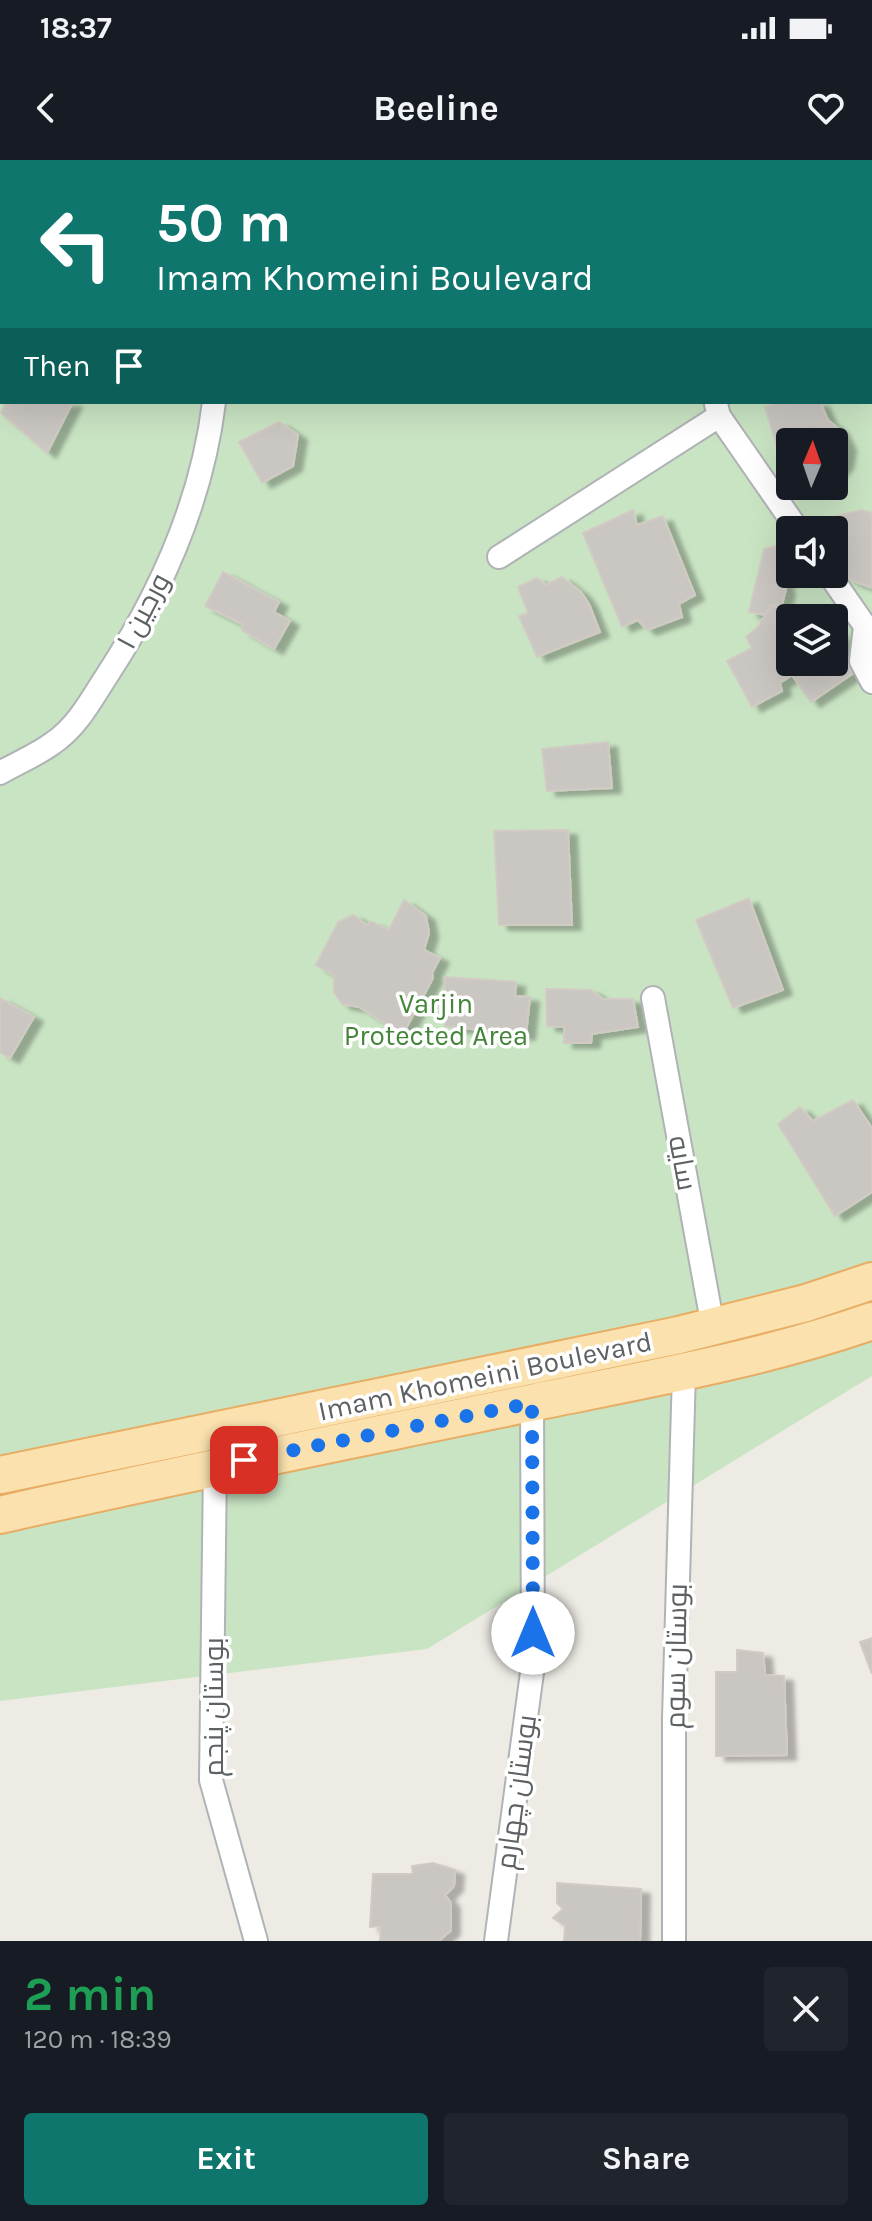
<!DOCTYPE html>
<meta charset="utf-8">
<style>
:root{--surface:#171b24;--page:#20242c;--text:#f1f3f6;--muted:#9ea1a6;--accent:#0f766e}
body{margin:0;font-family:Karla,Cairo,sans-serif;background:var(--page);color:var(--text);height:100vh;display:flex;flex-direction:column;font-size:30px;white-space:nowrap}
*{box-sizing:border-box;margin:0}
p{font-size:26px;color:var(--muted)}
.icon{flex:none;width:44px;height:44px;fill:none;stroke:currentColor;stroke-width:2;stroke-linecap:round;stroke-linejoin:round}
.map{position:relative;height:1781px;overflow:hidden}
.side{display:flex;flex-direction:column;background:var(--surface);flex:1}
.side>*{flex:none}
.guide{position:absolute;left:0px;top:0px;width:872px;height:244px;box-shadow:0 8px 32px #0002;background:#0f766e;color:#fff;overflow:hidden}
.needle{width:52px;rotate:2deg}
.controls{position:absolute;left:776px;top:268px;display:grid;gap:16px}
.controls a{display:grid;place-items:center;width:72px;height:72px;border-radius:8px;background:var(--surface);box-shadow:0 8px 32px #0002;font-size:40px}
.pin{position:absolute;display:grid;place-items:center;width:68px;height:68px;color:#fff;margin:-34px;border-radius:16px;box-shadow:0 4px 12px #0006}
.me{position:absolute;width:88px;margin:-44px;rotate:0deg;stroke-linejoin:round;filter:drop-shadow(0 0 6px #0008)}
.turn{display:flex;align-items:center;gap:28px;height:168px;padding:0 24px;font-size:36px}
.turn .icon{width:104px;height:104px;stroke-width:2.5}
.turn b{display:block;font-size:56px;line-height:68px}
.then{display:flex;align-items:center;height:76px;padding:0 24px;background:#0003;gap:16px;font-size:30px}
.round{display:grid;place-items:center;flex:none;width:84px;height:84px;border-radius:8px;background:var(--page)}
.summary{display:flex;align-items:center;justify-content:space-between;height:136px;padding:0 24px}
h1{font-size:48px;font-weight:700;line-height:60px;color:#1e9e55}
.cta{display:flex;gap:16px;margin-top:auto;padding:16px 24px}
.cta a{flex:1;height:92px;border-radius:8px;background:var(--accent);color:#fff;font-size:32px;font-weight:700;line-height:92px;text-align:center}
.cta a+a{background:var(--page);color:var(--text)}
.status{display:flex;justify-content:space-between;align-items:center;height:56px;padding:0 40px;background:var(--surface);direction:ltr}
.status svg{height:22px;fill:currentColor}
header{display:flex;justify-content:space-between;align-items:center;height:104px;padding:0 24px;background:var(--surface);font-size:36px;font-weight:700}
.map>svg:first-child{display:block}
.green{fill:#c9e4c3;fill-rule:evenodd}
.building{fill:#cac6c2;stroke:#d2cbc4;stroke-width:2;filter:url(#shadow)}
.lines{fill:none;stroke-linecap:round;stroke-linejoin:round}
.minor-casing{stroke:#b0b3b6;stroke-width:26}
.primary-casing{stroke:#e8ad64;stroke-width:40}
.minor{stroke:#fff;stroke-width:22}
.primary{stroke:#fae1ae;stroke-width:36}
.route{stroke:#1a73e8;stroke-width:14;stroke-dasharray:0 25.2}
.labels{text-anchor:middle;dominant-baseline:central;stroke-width:7;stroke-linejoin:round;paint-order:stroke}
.street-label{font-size:28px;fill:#5d6164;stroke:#fff}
.park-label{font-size:28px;fill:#44853b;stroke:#fff}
</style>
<div class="status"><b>18:37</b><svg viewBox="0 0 49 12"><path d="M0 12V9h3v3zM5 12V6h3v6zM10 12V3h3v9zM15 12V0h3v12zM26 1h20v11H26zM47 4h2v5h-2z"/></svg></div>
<header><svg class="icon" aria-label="back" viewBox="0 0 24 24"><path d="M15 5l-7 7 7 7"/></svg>Beeline<svg class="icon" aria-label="heart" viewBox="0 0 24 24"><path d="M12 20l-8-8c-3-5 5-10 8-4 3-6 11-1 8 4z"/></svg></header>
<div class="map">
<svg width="872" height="1781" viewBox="0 0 872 1781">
<defs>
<filter id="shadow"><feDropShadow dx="9" dy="5" stdDeviation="2" flood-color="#0004"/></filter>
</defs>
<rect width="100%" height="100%" fill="#eeebe5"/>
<!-- green -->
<path class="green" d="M0,0H872V1216L427,1489L0,1541ZM2,2H870V242H2ZM790,282H834V326H790ZM790,370H834V414H790ZM790,458H834V502H790Z"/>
<!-- building -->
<path class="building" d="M870,9H872L870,87Z
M872,105V169L870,164Z
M6,242H73L47,293L1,253Z
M783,242H820L828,260L839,269L847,286L844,304L834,315V282H790V325L788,323L765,247Z
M279,262L298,275L293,306L262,323L239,282Z
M633,350L637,365L663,356L695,435L679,444L682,457L647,470L638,460L622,467L583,373Z
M861,350L872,353V428L851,420L834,408V370H824L826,359Z
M783,384L790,397V414L800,415L783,423L786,429L782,445H771L765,455L749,452L764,389Z
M223,412L279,442L274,452L290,461L274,489L242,470V464L205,446Z
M562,417L581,432L589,444L600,472L537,497L519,456L528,453L518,427L537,418L546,425Z
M771,445L803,456L824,446L830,458H790V502H834V465L842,479L852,514L811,542L792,515L780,523L782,531L752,547L727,501L752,488L746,477L758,467Z
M608,582L612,628L547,631L542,589Z
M568,670L572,765H499L494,671Z
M749,738L783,830L733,848L696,760Z
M404,740L426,756L429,773L424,790L440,798L432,813L433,818L403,874L359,847L342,844L334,832V815L316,805L338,762L353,755L367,765L372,762L389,770Z
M445,817L516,822L515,836L530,837L526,875L445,866Z
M546,829L591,830L603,839H633L638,867L592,874L591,883H564V867L547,866Z
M0,838L34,857L10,898L0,892Z
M853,940L872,968V1032L835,1056L778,964L800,947L813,961Z
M872,1478V1514L860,1482Z
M737,1490L763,1493L765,1515L784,1516L787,1595L716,1596V1512H737Z
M433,1703L455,1710L454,1726L445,1735L451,1743V1770L439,1781H380L381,1766L370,1767L373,1714H413L412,1706Z
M557,1723L641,1729L640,1781H564L565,1766L553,1758L563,1749L557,1743Z"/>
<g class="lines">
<!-- minor casing -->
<g class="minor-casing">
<path id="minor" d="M192,0V2
M870,207H872
M716,244L719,256L798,370
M499,397L719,256
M829,414L865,466L861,501L872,522
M0,613C17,603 37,595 53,583C77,567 91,540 106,517C161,433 202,342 214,242
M653,838L713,1167
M215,1306L211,1620L256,1781
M496,1781L533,1505L532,1243
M674,1781V1558L684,1212"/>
</g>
<!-- primary casing -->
<g class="primary-casing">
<path id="primary" d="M0,1315L679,1175L806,1143L872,1121
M0,1355C178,1314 357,1279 535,1242C648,1219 763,1199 872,1161"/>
</g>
<!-- minor -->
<use href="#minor" class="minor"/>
<!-- primary -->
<use href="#primary" class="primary"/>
</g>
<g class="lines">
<!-- route -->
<path class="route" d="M244,1300L532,1243L533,1473"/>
</g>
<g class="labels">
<!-- street labels -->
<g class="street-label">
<text transform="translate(143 451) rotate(-62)">ورجین ۱</text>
<text transform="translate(683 1003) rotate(80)">سایه</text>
<text transform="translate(485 1216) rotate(-12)">Imam Khomeini Boulevard</text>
<text transform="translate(676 1496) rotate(-89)">بوستان سوم</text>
<text transform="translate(213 1547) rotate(-90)">بوستان پنجم</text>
<text transform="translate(516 1632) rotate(-82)">بوستان چهارم</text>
</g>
<!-- park labels -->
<g class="park-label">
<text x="436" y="843">Varjin<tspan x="436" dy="32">Protected Area</tspan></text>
</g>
</g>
</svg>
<div class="controls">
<a><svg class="needle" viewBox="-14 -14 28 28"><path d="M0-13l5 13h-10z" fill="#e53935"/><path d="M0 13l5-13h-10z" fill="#9ea1a6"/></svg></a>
<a><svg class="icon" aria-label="sound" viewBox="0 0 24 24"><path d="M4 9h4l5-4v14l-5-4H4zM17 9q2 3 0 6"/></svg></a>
<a><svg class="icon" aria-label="layers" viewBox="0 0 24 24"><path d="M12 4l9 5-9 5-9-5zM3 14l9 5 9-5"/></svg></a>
</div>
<div class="pin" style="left:244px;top:1300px;background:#d93025"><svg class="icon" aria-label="arrive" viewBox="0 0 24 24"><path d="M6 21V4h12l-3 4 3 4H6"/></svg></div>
<svg class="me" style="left:533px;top:1473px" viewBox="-20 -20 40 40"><circle r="19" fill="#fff"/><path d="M0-13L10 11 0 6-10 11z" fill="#1a73e8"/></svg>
<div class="guide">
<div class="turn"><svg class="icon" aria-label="left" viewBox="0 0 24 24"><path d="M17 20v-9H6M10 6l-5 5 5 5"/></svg><div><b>50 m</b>Imam Khomeini Boulevard</div></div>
<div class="then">Then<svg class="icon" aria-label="arrive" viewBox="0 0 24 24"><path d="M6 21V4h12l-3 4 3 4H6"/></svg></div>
</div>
</div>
<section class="side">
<div class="summary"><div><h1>2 min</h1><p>120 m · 18:39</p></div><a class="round"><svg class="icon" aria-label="close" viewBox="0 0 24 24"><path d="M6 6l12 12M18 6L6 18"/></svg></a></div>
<div class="cta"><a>Exit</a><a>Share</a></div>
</section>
